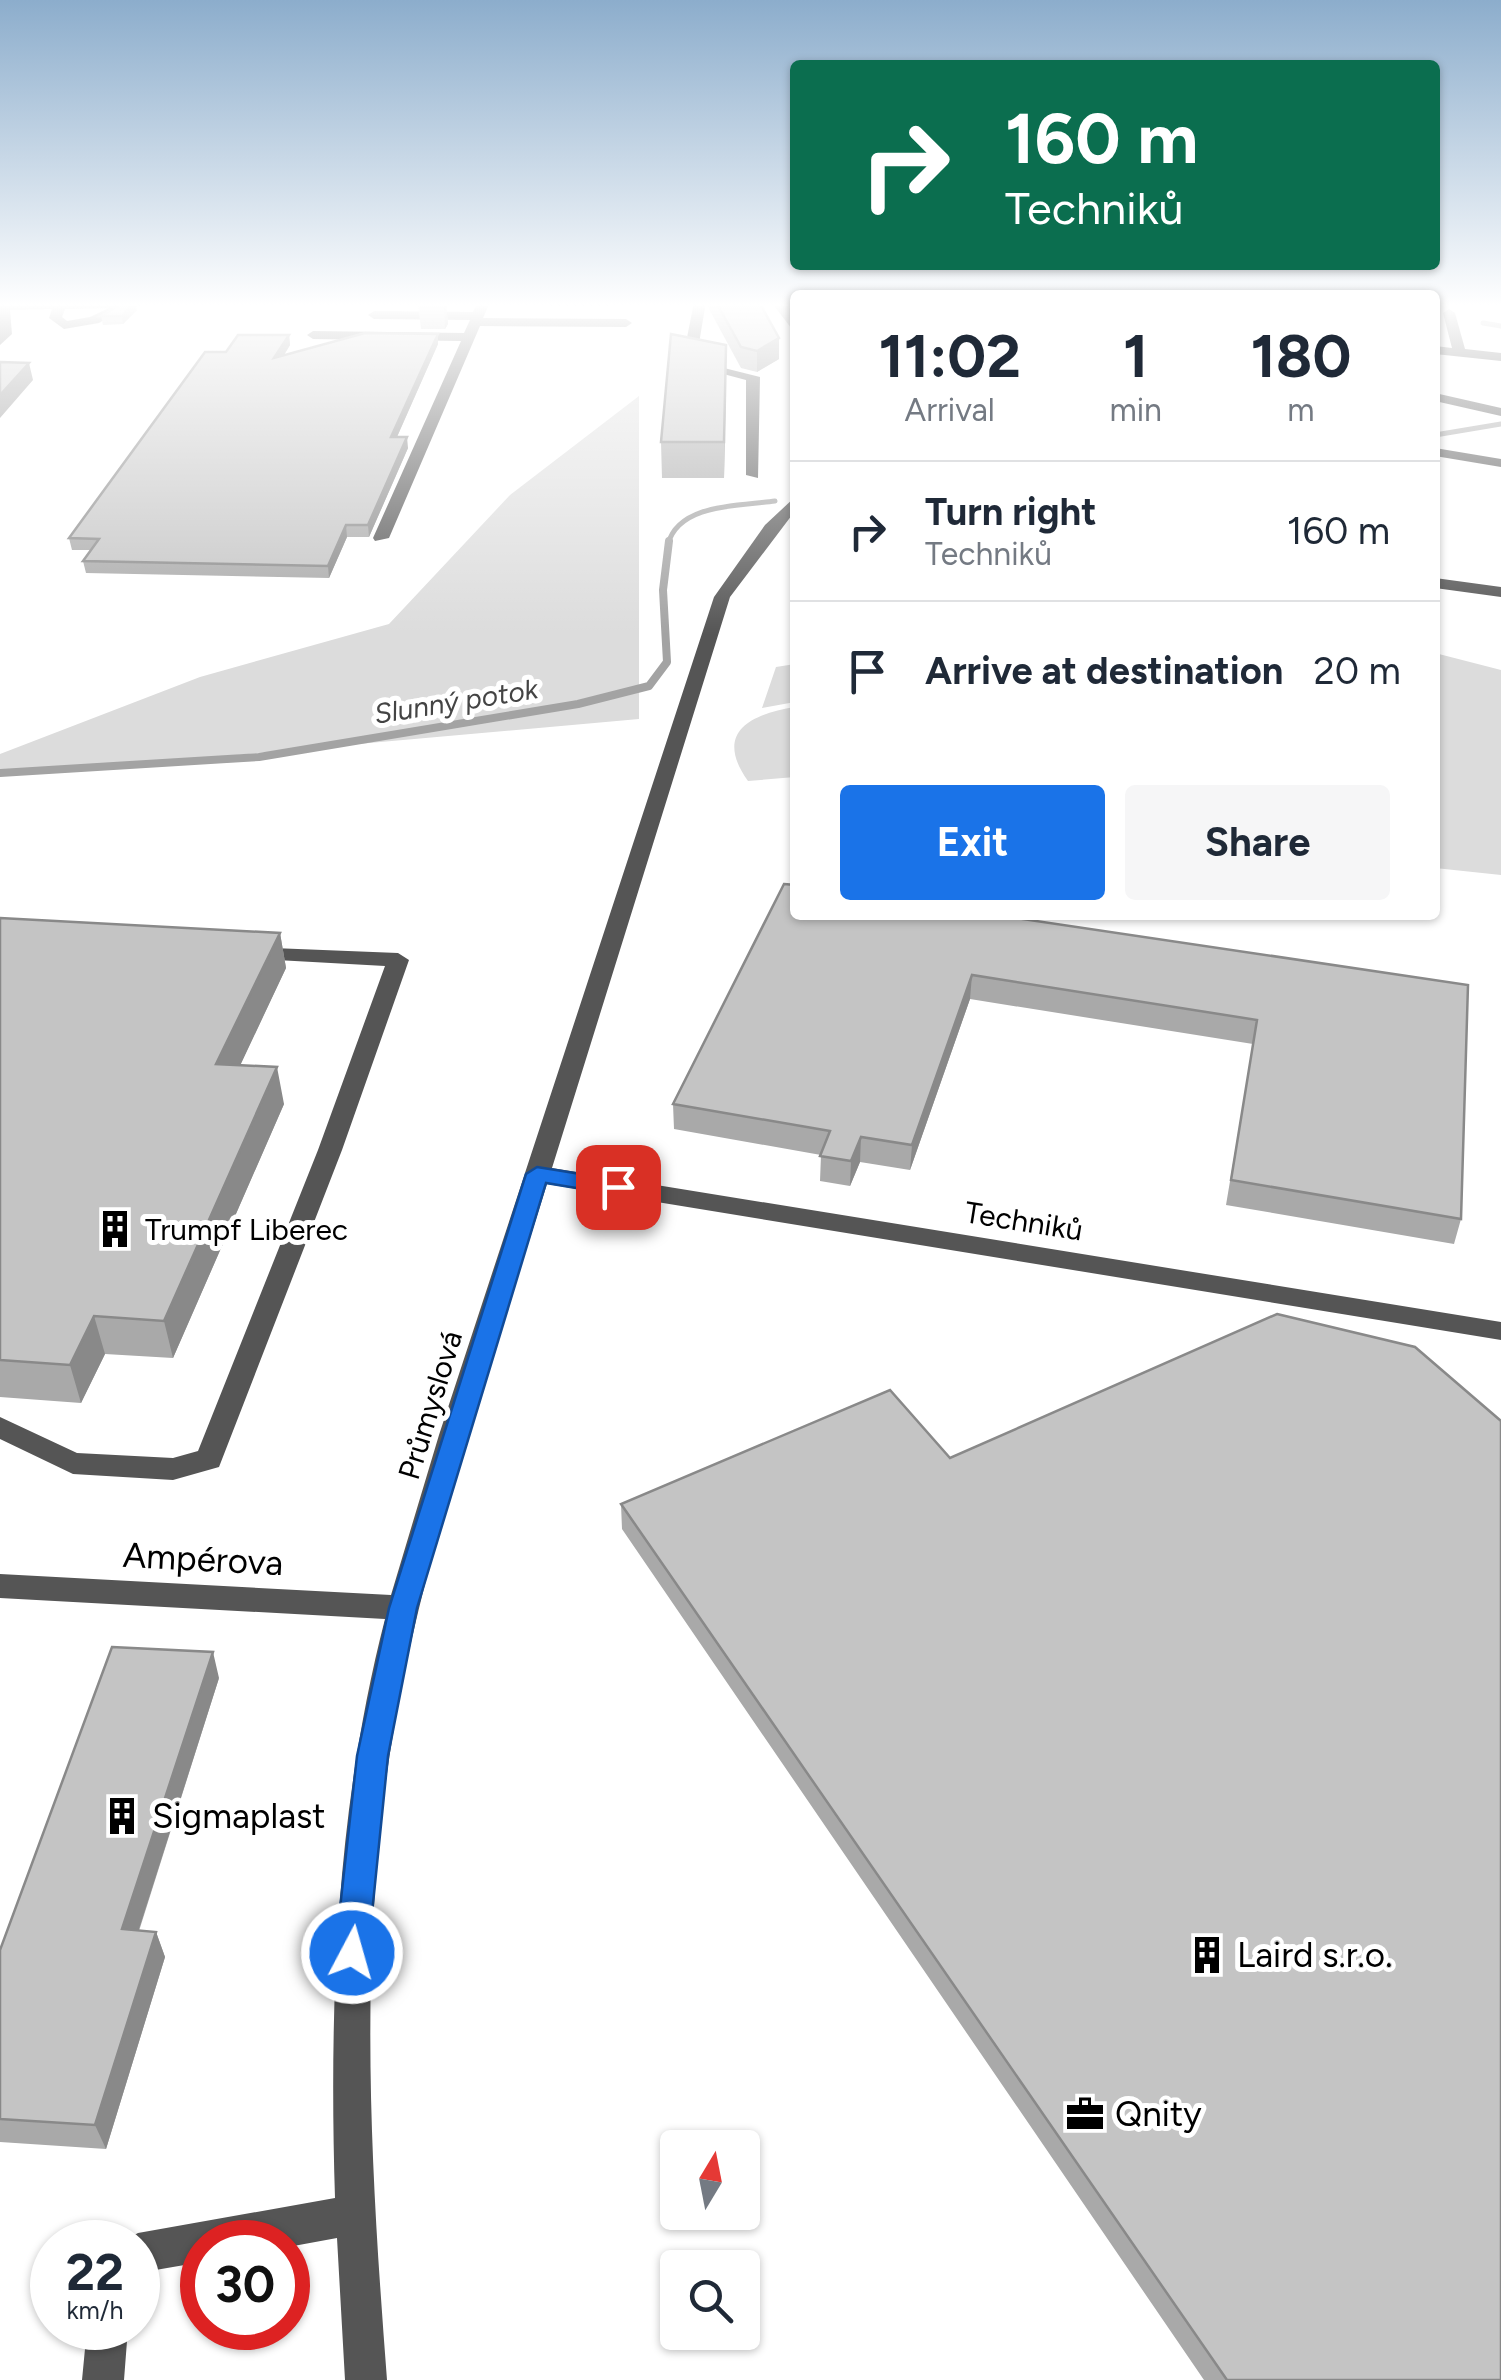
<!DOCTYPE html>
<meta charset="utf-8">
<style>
:root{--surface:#fff;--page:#f6f6f7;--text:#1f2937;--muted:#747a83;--line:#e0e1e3;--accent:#1a73e8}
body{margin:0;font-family:Figtree,sans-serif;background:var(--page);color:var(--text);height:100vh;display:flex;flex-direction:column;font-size:38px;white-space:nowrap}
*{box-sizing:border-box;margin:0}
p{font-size:32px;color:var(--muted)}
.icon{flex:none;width:55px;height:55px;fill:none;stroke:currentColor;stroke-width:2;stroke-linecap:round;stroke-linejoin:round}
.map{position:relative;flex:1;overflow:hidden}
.drawer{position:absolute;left:790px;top:290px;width:650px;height:630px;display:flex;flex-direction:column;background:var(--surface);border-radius:10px;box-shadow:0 2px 8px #0004}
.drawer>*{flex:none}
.guide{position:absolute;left:790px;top:60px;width:650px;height:210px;border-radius:10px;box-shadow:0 2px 8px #0004;background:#0b6e4f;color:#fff;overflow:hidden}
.needle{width:65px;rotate:10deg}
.controls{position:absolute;left:660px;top:2130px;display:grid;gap:20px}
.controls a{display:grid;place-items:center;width:100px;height:100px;border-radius:10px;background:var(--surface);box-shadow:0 2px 8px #0004;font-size:50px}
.speed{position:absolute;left:30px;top:2220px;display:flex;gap:20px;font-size:50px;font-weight:700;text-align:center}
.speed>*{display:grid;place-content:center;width:130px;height:130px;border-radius:50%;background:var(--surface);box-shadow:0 2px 8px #0004;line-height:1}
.speed small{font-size:25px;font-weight:400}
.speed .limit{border:15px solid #d22;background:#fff;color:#111}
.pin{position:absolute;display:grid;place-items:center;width:85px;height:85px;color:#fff;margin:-42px;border-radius:20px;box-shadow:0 5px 15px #0006}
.me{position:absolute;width:110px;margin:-55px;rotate:6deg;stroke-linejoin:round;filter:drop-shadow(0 0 8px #0008)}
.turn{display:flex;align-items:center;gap:35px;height:210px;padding:0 50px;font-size:45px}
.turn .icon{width:130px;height:130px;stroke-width:2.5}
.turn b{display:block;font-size:70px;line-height:85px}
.eta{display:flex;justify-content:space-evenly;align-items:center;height:170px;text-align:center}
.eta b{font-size:60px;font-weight:700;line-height:70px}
.primary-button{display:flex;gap:20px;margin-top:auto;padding:20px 50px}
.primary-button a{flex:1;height:115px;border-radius:10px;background:var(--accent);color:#fff;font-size:40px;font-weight:700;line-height:115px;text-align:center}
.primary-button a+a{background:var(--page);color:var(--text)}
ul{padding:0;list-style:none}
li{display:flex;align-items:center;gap:30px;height:140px;padding:0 50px;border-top:2px solid var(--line)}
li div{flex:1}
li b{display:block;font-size:38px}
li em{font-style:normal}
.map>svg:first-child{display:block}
.green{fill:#dcdcdc}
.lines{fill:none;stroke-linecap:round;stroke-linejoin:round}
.stream-far1{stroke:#a3a3a3;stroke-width:5}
.stream{stroke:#a3a3a3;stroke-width:8}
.minor{fill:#555;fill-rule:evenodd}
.wall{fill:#a9a9a9}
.shaded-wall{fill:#898989}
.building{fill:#c4c4c4;stroke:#898989;stroke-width:2.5}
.route{fill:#1a73e8;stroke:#114b97;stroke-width:2.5}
.labels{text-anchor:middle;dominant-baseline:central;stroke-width:10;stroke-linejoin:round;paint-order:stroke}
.far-water-label{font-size:28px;font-style:italic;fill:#444;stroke:#fff}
.street-label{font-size:30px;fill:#000;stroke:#fff}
.poi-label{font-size:30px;fill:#000;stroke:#fff;text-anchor:start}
.near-street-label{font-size:35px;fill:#000;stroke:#fff}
.near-poi-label{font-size:35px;fill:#000;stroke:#fff;text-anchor:start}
</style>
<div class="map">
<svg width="1501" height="2380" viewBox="0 0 1501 2380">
<rect width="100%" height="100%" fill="#fff"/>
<!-- green -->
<path class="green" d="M639,396V719L0,776V754L200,677L389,624L510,495Z
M1435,653L1501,670V875L1435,868Z
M795,664V702L762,708L776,667Z
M795,707V777L748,781C713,732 751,714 795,707Z"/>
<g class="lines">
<!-- stream-far1 -->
<path class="stream-far1" d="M1483,323L1501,326
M1435,435L1501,424
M668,544C679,503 741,506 775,501"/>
<!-- stream -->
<path class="stream" d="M0,773L259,757L578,704L649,686L667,662L663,590L669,541"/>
<!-- minor -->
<path class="minor" d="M192,302L125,307L99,323L64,329L49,318L52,309L10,310L12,334L0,345V303ZM109,308L90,317L67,321L62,317L65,309Z
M478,302H490L483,318L626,319L632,323L626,327L480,326L389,538L375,541L373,538L461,341L313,339L307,335L313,331L464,333L470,320L374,319L368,315L374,311L473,312Z
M542,302H616L610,306H548Z
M694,302H706L696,361L760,377L758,478L746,475V380L682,363Z
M777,302H789L795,333L775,307Z
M1449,309L1455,313L1465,349L1501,353V361L1435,354V346L1452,348L1443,313Z
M1435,393L1501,408V416L1435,401Z
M1435,448L1501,459V467L1435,456Z
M795,497V511L730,597L552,1168L1501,1322V1340L547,1184C489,1371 420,1558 390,1753C358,1960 371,2171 387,2380H345L337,2238L288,2247V2242H202V2262L138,2273V2242H122L138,2233L335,2198C329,2004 336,1809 385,1619L0,1598V1574L391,1595L439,1435L714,597L765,525Z
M1435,578L1501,587V597L1435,588Z
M250,947L398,953L409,960L342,1150L219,1467L173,1480L73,1474L0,1439V1417L77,1453L173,1458L198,1451L318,1150L385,966L242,958L239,953Z
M87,2328H128L124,2380H82Z"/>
</g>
<!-- wall -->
<path class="wall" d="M446,302L448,324L445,329H421L418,304Z
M708,302H759L779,359L757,372L741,368L709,309Z
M137,310L123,324L103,325L101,316Z
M289,335L290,345L284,355L438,344L397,437L408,448L369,537H347L329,578L86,573L83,561L91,550H72L69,538Z
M726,379L724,478H662L661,442Z
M784,884L1468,985L1461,1219L1454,1244L1226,1205L1253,1044L970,999L910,1170L860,1162L850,1186L820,1181L821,1155L674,1129L673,1104Z
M0,918L280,933L286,968L240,1065L284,1104L173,1358L105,1354L81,1403L0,1397Z
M621,1504L1501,2380H1204L622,1529Z
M219,1678L139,1931L156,1932L165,1957L106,2149L0,2142V1950Z"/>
<!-- shaded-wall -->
<path class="shaded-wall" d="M135,302L137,310L123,324L122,316Z
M444,302H446L448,324L445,329Z
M438,334V344L392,448L391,437Z
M289,335L290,345L276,368L274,358Z
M779,338V359L757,372V351Z
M726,345V379L724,478V442Z
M29,363L33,380L0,418V395Z
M407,437L408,448L369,537L368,525Z
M346,525L347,537L329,578L328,566Z
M280,933L286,968L224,1100L216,1064Z
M972,975L970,999L910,1170L912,1145Z
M277,1067L284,1104L173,1358L164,1321Z
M861,1137L860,1162L850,1186L851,1161Z
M94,1316L105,1354L81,1403L70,1365Z
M213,1652L219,1678L131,1954L122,1929Z
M156,1932L165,1957L106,2149L95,2125Z"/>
<!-- building -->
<path class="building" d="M125,302H134L122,316H101Z
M423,302H444L443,304H418Z
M716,302H759L779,338L757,351L741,347Z
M365,333L438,334L391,437H407L368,525H346L328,566L83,561L99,539L69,538L205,352H226L238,335H289L274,358Z
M671,334L726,345L724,442H661Z
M0,362L29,363L0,395Z
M784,884L795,885V915H996L1468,985L1461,1219L1231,1180L1257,1020L972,975L912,1145L861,1137L851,1161L820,1156L830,1131L673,1104Z
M0,918L280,933L216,1064L277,1067L164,1321L94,1316L70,1365L0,1360Z
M1277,1314L1415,1347L1501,1421V2380H1227L621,1504L890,1390L950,1458Z
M112,1647L213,1652L122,1929L156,1932L95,2125L0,2119V1950Z"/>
<!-- sky -->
<linearGradient id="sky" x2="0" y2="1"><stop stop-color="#8cadcc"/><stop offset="0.48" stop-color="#fff"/><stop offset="1" stop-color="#fff" stop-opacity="0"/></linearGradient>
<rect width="1501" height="635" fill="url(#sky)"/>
<!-- route -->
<path class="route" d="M537,1167L618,1180L629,1187L618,1195L546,1183L417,1608L388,1756L368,1953L363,1964L352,1968L340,1964L335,1953L357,1756L389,1608L526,1174Z"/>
<!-- icons -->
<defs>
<g id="building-bare" transform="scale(3)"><path d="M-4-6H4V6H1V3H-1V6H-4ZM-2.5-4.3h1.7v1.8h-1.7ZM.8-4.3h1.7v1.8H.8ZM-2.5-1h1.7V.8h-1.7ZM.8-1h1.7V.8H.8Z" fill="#000" stroke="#fff" stroke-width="2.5" paint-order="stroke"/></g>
<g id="office-bare" transform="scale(3)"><path d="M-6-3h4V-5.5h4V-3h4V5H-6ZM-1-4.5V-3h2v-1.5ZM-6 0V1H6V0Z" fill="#000" stroke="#fff" stroke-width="2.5" paint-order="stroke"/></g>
</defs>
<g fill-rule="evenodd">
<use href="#building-bare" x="115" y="1229"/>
<use href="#building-bare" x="122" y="1816"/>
<use href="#building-bare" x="1207" y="1955"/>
<use href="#office-bare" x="1085" y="2114"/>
</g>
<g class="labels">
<!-- far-water labels -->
<g class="far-water-label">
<text transform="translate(456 701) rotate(-9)">Slunný potok</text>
</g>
<!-- street labels -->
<g class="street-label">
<text transform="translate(1024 1221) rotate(9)">Techniků</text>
<text transform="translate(430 1405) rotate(-73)">Průmyslová</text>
</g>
<!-- poi labels -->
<g class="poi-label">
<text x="145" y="1229">Trumpf Liberec</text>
</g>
<!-- near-street labels -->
<g class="near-street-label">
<text transform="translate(203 1559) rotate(3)">Ampérova</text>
</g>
<!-- near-poi labels -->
<g class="near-poi-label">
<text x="152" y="1816">Sigmaplast</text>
<text x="1237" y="1955">Laird s.r.o.</text>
<text x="1115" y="2114">Qnity</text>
</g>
</g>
</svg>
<div class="controls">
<a><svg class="needle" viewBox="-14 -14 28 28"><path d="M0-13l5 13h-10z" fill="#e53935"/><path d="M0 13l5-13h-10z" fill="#747a83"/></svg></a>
<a><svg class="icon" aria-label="search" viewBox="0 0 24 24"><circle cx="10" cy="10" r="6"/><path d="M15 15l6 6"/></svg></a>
</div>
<div class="speed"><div>22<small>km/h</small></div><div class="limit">30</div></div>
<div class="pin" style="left:618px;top:1187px;background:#d93025"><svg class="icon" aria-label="arrive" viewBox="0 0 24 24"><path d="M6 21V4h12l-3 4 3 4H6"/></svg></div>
<svg class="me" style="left:352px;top:1953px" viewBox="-20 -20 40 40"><circle r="17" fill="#1a73e8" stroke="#fff" stroke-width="3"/><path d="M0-11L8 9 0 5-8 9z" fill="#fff"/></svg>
<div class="guide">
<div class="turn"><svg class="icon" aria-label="right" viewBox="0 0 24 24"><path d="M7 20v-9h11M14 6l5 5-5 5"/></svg><div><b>160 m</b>Techniků</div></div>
</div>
<section class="drawer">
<div class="eta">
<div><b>11:02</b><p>Arrival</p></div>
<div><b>1</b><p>min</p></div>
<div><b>180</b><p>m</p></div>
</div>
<ul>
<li><svg class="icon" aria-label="right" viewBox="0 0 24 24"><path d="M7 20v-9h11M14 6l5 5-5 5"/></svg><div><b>Turn right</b><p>Techniků</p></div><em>160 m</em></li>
<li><svg class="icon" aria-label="arrive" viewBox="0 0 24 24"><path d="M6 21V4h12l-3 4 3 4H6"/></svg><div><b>Arrive at destination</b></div><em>20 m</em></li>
</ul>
<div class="primary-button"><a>Exit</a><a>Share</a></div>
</section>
</div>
